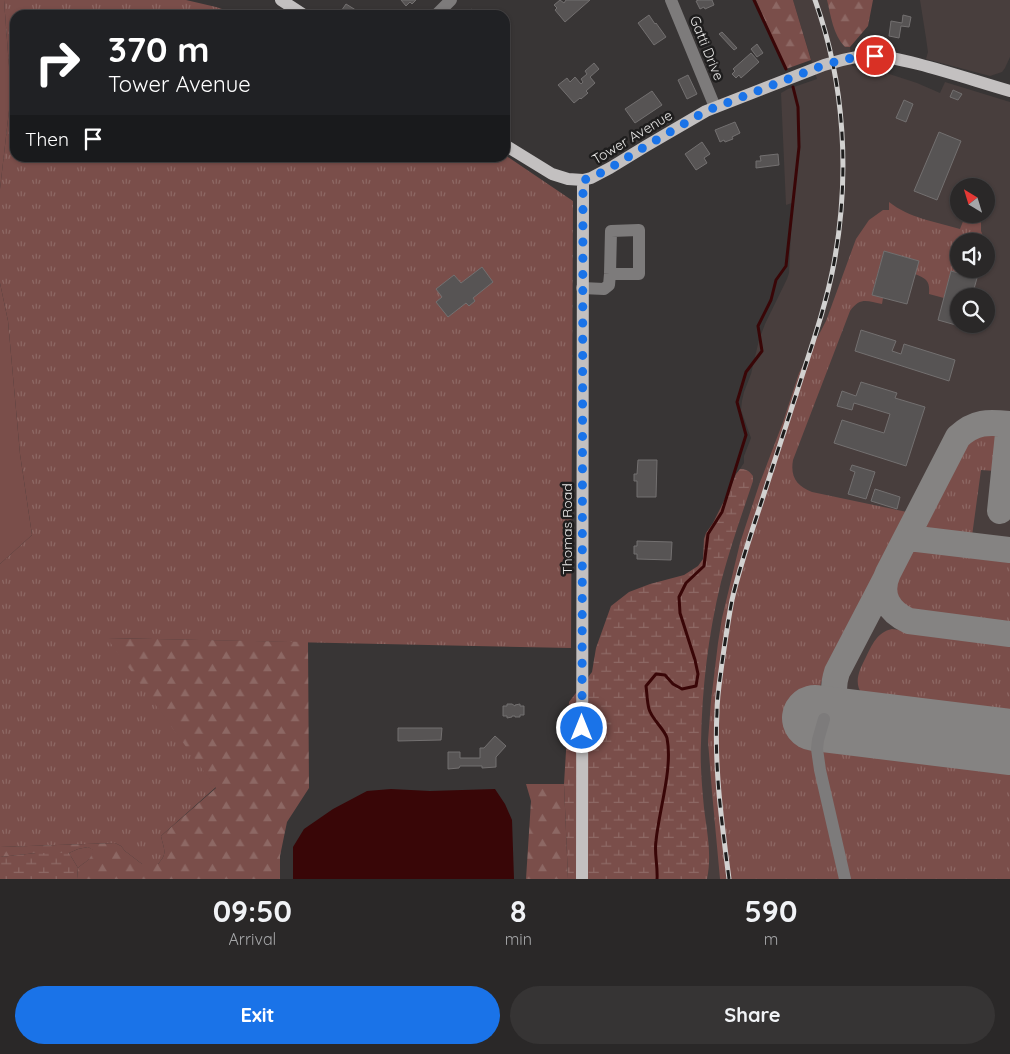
<!DOCTYPE html>
<style>
:root{--surface:#2a2828;--page:#363434;--text:#f1f3f6;--muted:#a5a6a8;--line:#464445;--accent:#1a73e8}
body{margin:0;font-family:Quicksand,sans-serif;background:var(--page);color:var(--text);height:100vh;display:flex;flex-direction:column;font-size:19px;white-space:nowrap}
*{box-sizing:border-box;margin:0}
p{font-size:16px;color:var(--muted)}
.icon{flex:none;width:28px;height:28px;fill:none;stroke:currentColor;stroke-width:2;stroke-linecap:round;stroke-linejoin:round}
.map{position:relative;height:879px;overflow:hidden}
.details{display:flex;flex-direction:column;background:var(--surface);flex:1}
.details>*{flex:none}
.guide{position:absolute;left:10px;top:10px;width:500px;height:152px;border-radius:15px;box-shadow:0 1px 4px #0004,0 0 0 1px var(--line);background:#202124;color:#fff;overflow:hidden}
.needle{width:32px;rotate:322deg}
.buttons{position:absolute;left:950px;top:178px;display:grid;gap:10px}
.buttons a{display:grid;place-items:center;width:45px;height:45px;border-radius:50%;background:var(--surface);box-shadow:0 1px 4px #0004,0 0 0 1px var(--line);font-size:25px}
.pin{position:absolute;display:grid;place-items:center;width:42px;height:42px;color:#fff;margin:-21px;border:2px solid #fff;border-radius:50%;box-shadow:0 1px 5px #0007}
.me{position:absolute;width:55px;margin:-28px;rotate:0deg;stroke-linejoin:round;filter:drop-shadow(0 0 4px #0008)}
.turn{display:flex;align-items:center;gap:18px;height:105px;padding:0 15px;font-size:22px}
.turn .icon{width:65px;height:65px;stroke-width:2.5}
.turn b{display:block;font-size:35px;line-height:42px}
.then{display:flex;align-items:center;height:48px;padding:0 15px;background:#0003;gap:10px;font-size:19px}
.eta{display:flex;justify-content:space-evenly;align-items:center;height:85px;text-align:center}
.eta b{font-size:30px;font-weight:700;line-height:35px}
.action{display:flex;gap:10px;margin-top:auto;padding:10px 15px}
.action a{flex:1;height:58px;border-radius:30px;background:var(--accent);color:#fff;font-size:20px;font-weight:700;line-height:58px;text-align:center}
.action a+a{background:var(--page);color:var(--text)}
.map>svg:first-child{display:block}
.built{fill:#483e3d;fill-rule:evenodd}
.grass{fill:url(#grass-tufts)}
.forest{fill:url(#forest-firs)}
.wetland{fill:url(#wetland-marsh)}
.park{fill:#7a4e4a}
.water{fill:#390607}
.lines{fill:none;stroke-linecap:round;stroke-linejoin:round}
.stream{stroke:#390607;stroke-width:3}
.taxiway{stroke:#858382;stroke-width:26}
.runway{stroke:#858382;stroke-width:66}
.building{fill:#575454;stroke:#737070}
.minor{stroke:#7d7b7b;stroke-width:12}
.major{stroke:#c3c0c0;stroke-width:12}
.rail-casing{stroke:#d2d1d0;stroke-width:5}
.rail{stroke:#1e1d1d;stroke-width:3;stroke-dasharray:9;stroke-linecap:butt}
.route{stroke:#1a73e8;stroke-width:9;stroke-dasharray:0 16.2}
.labels{text-anchor:middle;dominant-baseline:central;stroke-width:5;stroke-linejoin:round;paint-order:stroke}
.street-label{font-size:14px;fill:#e8e7e6;stroke:#1e1d1d}
</style>
<div class="map">
<svg width="1010" height="879" viewBox="0 0 1010 879">
<defs>
<pattern id="grass-tufts" width="24" height="20" patternUnits="userSpaceOnUse" patternTransform="scale(1.25)"><rect width="24" height="20" fill="#7a4e4a"/><path d="M3 7l-1-3M5 7V3M7 7l1-3M15 17l-1-3M17 17v-4M19 17l1-3" fill="none" stroke="#8d6864"/></pattern>
<pattern id="forest-firs" width="22" height="20" patternUnits="userSpaceOnUse" patternTransform="scale(1.25)"><rect width="22" height="20" fill="#7a4e4a"/><path d="M5 1l3.5 6h-7zM16 11l3.5 6h-7z" fill="#8d6864"/></pattern>
<pattern id="wetland-marsh" width="20" height="14" patternUnits="userSpaceOnUse" patternTransform="scale(1.25)"><rect width="20" height="14" fill="#7a4e4a"/><path d="M1 5h8M5 5V1M11 12h8M15 12V8" fill="none" stroke="#8d6864"/></pattern>
</defs>
<rect width="100%" height="100%" fill="#383535"/>
<!-- built -->
<path class="built" d="M793,0H832L850,47L852,66L874,69L917,83L940,93L945,82L1010,102V879H661L704,573L729,493L735,476L744,463V456L751,438L741,410L742,401L744,392L751,374L759,340L765,324L787,279L789,273L792,210V203L786,205L781,93L788,89L817,79ZM959,186H986V214H959ZM959,241H986V269H959ZM959,296H986V324H959Z
M920,0H1010V57L1005,68L1002,72L990,76L926,59L928,52L926,38Z"/>
<!-- grass -->
<path class="grass" d="M4,0H186L216,7L240,15H15V158H505V155L573,201L571,648L108,638L216,787L161,836C164,850 168,853 158,864H142L125,851L121,846L115,843L0,847V564L32,535L20,454L8,321L0,283V189L11,93Z
M889,202C909,218 936,222 960,229L966,214H981V231L985,241H959V269H980L977,278L951,271L944,298L929,294C930,281 927,279 915,274L919,261L884,251L872,294L883,298L882,304C867,301 860,297 850,311L793,460C790,477 797,486 812,492L907,512L824,675C816,695 815,717 812,739L1010,764V879H720L712,792L708,741L711,701L718,643L722,618L740,543L759,485L783,422L799,373L826,321L856,239L869,220L883,210H889Z
M974,431L1000,434L995,471L981,470L972,536L924,529L925,525Z
M913,549L1010,562V625L917,614C880,605 901,570 913,549Z
M892,629L1010,643V720L878,704C872,702 866,700 862,694C853,682 860,669 866,657C872,645 877,632 892,629Z
M88,847L94,850C91,861 85,861 78,868L69,853L78,849Z"/>
<!-- forest -->
<path class="forest" d="M756,0H793L811,60L786,69Z
M827,0H873L868,26L850,47H845C833,35 831,16 827,0Z
M107,638L308,642L309,788L287,822L280,856V879H77L78,868C85,861 91,861 93,850L88,847L78,849L69,853H36L0,857V847L115,843L121,846L125,851L142,864H158C168,853 164,850 161,836L216,788Z
M526,784H564L568,879H526L531,801Z"/>
<!-- wetland -->
<path class="wetland" d="M740,469C747,469 749,471 753,476V481C742,514 730,548 721,582C708,635 702,689 701,743C700,765 702,786 704,808C707,832 712,855 707,879H568L564,784L569,702L592,672L596,648L611,606L629,592L650,584L684,575L698,566L703,559L704,539L706,533L713,523L730,489L736,474Z
M36,853H69L78,868L77,879H0V857Z"/>
<!-- park -->
<path class="park" d="M0,0H4L11,93L0,189Z
M0,283L8,321L20,454L32,535L0,564Z"/>
<!-- water -->
<path class="water" d="M391,789L430,791L495,789L505,804L512,820L514,879H293V847L304,829L333,809L367,791Z"/>
<g class="lines">
<!-- stream -->
<path class="stream" d="M754,0L786,69
M657,879C658,866 654,853 656,841C659,810 673,768 667,738C665,730 651,718 649,709C647,702 647,693 646,686L656,674L665,675L673,684L682,689L696,686L698,674L695,660L680,613L679,597L686,583L704,566L708,534L722,512L746,435L737,402L746,372L762,351L758,326L771,300L776,280L786,266L799,147L798,107L793,87"/>
<!-- taxiway -->
<path class="taxiway" d="M1010,424C988,422 975,421 958,437L888,573C878,595 889,612 909,621L1010,634
M1000,511L1009,424
M908,535L917,539L1010,550
M864,724C840,712 828,701 837,672L886,578"/>
<!-- runway -->
<path class="runway" d="M815,718L1010,742"/>
</g>
<!-- building -->
<path class="building" d="M401,0H416L412,4L410,2L406,6Z
M560,0L564,3L566,0H590L565,22L555,10L557,8L554,5Z
M699,0H712L714,5L705,9L704,7L700,9L696,1Z
M346,4L359,12L357,15L339,14Z
M471,9L475,12L477,10L481,13L478,15H466Z
M649,15L655,24L656,23L666,37L654,45L638,23Z
M903,15L911,17L909,27L901,26L899,38L889,36L891,21L902,23Z
M722,32L737,48L734,50L719,34Z
M757,44L763,53L757,57L751,49Z
M751,53L759,62L741,78L739,75L736,78L732,74L735,71L733,69Z
M594,63L599,69L590,77L595,83L586,91L588,93L581,99L580,98L574,103L558,85L567,78L570,82L575,77L581,84L583,82L581,79L587,74L585,71Z
M688,75L697,94L687,99L678,80Z
M953,90L962,94L958,100L950,97Z
M652,91L662,105L635,123L625,109Z
M904,100L913,104L906,122L896,118Z
M735,122L740,133L732,137L733,139L725,142L724,140L720,142L715,130Z
M939,132L961,141L937,200L914,191Z
M702,142L710,154L704,158L707,163L696,170L685,154Z
M778,154L779,165L756,168V161H761L760,156Z
M884,251L919,261L907,304L872,295Z
M482,267L493,282L473,298L475,301L469,306L466,303L448,317L436,302L442,297L436,289L454,275L461,283Z
M951,271L977,278L972,296H959V324H964L963,327L938,320Z
M861,330L896,341L892,351L901,354L904,344L955,360L949,381L855,351Z
M861,382L897,393L895,398L925,407L906,466L834,443L842,420L884,433L890,414L854,403L852,410L837,406L842,391L856,396Z
M638,460H657L656,497H637V481H634V474H637Z
M852,465L875,472L866,499L848,494L855,472L850,470Z
M875,489L900,497L897,509L871,501Z
M637,541L672,542L671,560L637,559V554H634V546H637Z
M507,704H512L515,706V705L520,704V706H524V715H520V717H515V716H512V717L507,718V716H503V706H507Z
M398,728H442L441,740L398,741Z
M495,736L506,746L496,757V767L482,768V766H460L459,768L448,769V752H460V758H480V748H484Z"/>
<g class="lines">
<!-- minor -->
<path class="minor" d="M671,0L715,107
M436,15L451,0
M582,288L604,289L609,285L610,274L611,231L639,230V274H610
M824,719L818,740L817,749L820,770L845,879"/>
<!-- major -->
<path class="major" d="M281,0L304,15
M505,145L552,174L568,179L583,180L591,178L610,168L646,146L706,111L824,65C839,61 853,56 869,56C886,56 902,60 918,64C949,72 979,82 1010,91
M582,879L583,180"/>
<!-- rail casing -->
<g class="rail-casing">
<path id="rail" d="M729,879C722,824 714,768 717,712C717,696 720,679 722,663C725,642 728,621 732,600C740,565 752,531 763,497C776,456 789,416 802,376C814,339 827,301 834,263C850,176 845,83 815,0"/>
</g>
<!-- rail -->
<use href="#rail" class="rail"/>
</g>
<g class="lines">
<!-- route -->
<path class="route" d="M582,728L583,180L591,178L610,168L646,146L706,111L824,65C841,60 857,56 875,56"/>
</g>
<g class="labels">
<!-- street labels -->
<g class="street-label">
<text transform="translate(707 48) rotate(68)">Gatti Drive</text>
<text transform="translate(632 137) rotate(-31)">Tower Avenue</text>
<text transform="translate(567 529) rotate(-90)">Thomas Road</text>
</g>
</g>
</svg>
<div class="buttons">
<a><svg class="needle" viewBox="-14 -14 28 28"><path d="M0-13l5 13h-10z" fill="#e53935"/><path d="M0 13l5-13h-10z" fill="#a5a6a8"/></svg></a>
<a><svg class="icon" aria-label="sound" viewBox="0 0 24 24"><path d="M4 9h4l5-4v14l-5-4H4zM17 9q2 3 0 6"/></svg></a>
<a><svg class="icon" aria-label="search" viewBox="0 0 24 24"><circle cx="10" cy="10" r="6"/><path d="M15 15l6 6"/></svg></a>
</div>
<div class="pin" style="left:875px;top:56px;background:#d93025"><svg class="icon" aria-label="arrive" viewBox="0 0 24 24"><path d="M6 21V4h12l-3 4 3 4H6"/></svg></div>
<svg class="me" style="left:582px;top:728px" viewBox="-20 -20 40 40"><circle r="17" fill="#1a73e8" stroke="#fff" stroke-width="3"/><path d="M0-11L8 9 0 5-8 9z" fill="#fff"/></svg>
<div class="guide">
<div class="turn"><svg class="icon" aria-label="right" viewBox="0 0 24 24"><path d="M7 20v-9h11M14 6l5 5-5 5"/></svg><div><b>370 m</b>Tower Avenue</div></div>
<div class="then">Then<svg class="icon" aria-label="arrive" viewBox="0 0 24 24"><path d="M6 21V4h12l-3 4 3 4H6"/></svg></div>
</div>
</div>
<section class="details">
<div class="eta">
<div><b>09:50</b><p>Arrival</p></div>
<div><b>8</b><p>min</p></div>
<div><b>590</b><p>m</p></div>
</div>
<div class="action"><a>Exit</a><a>Share</a></div>
</section>
